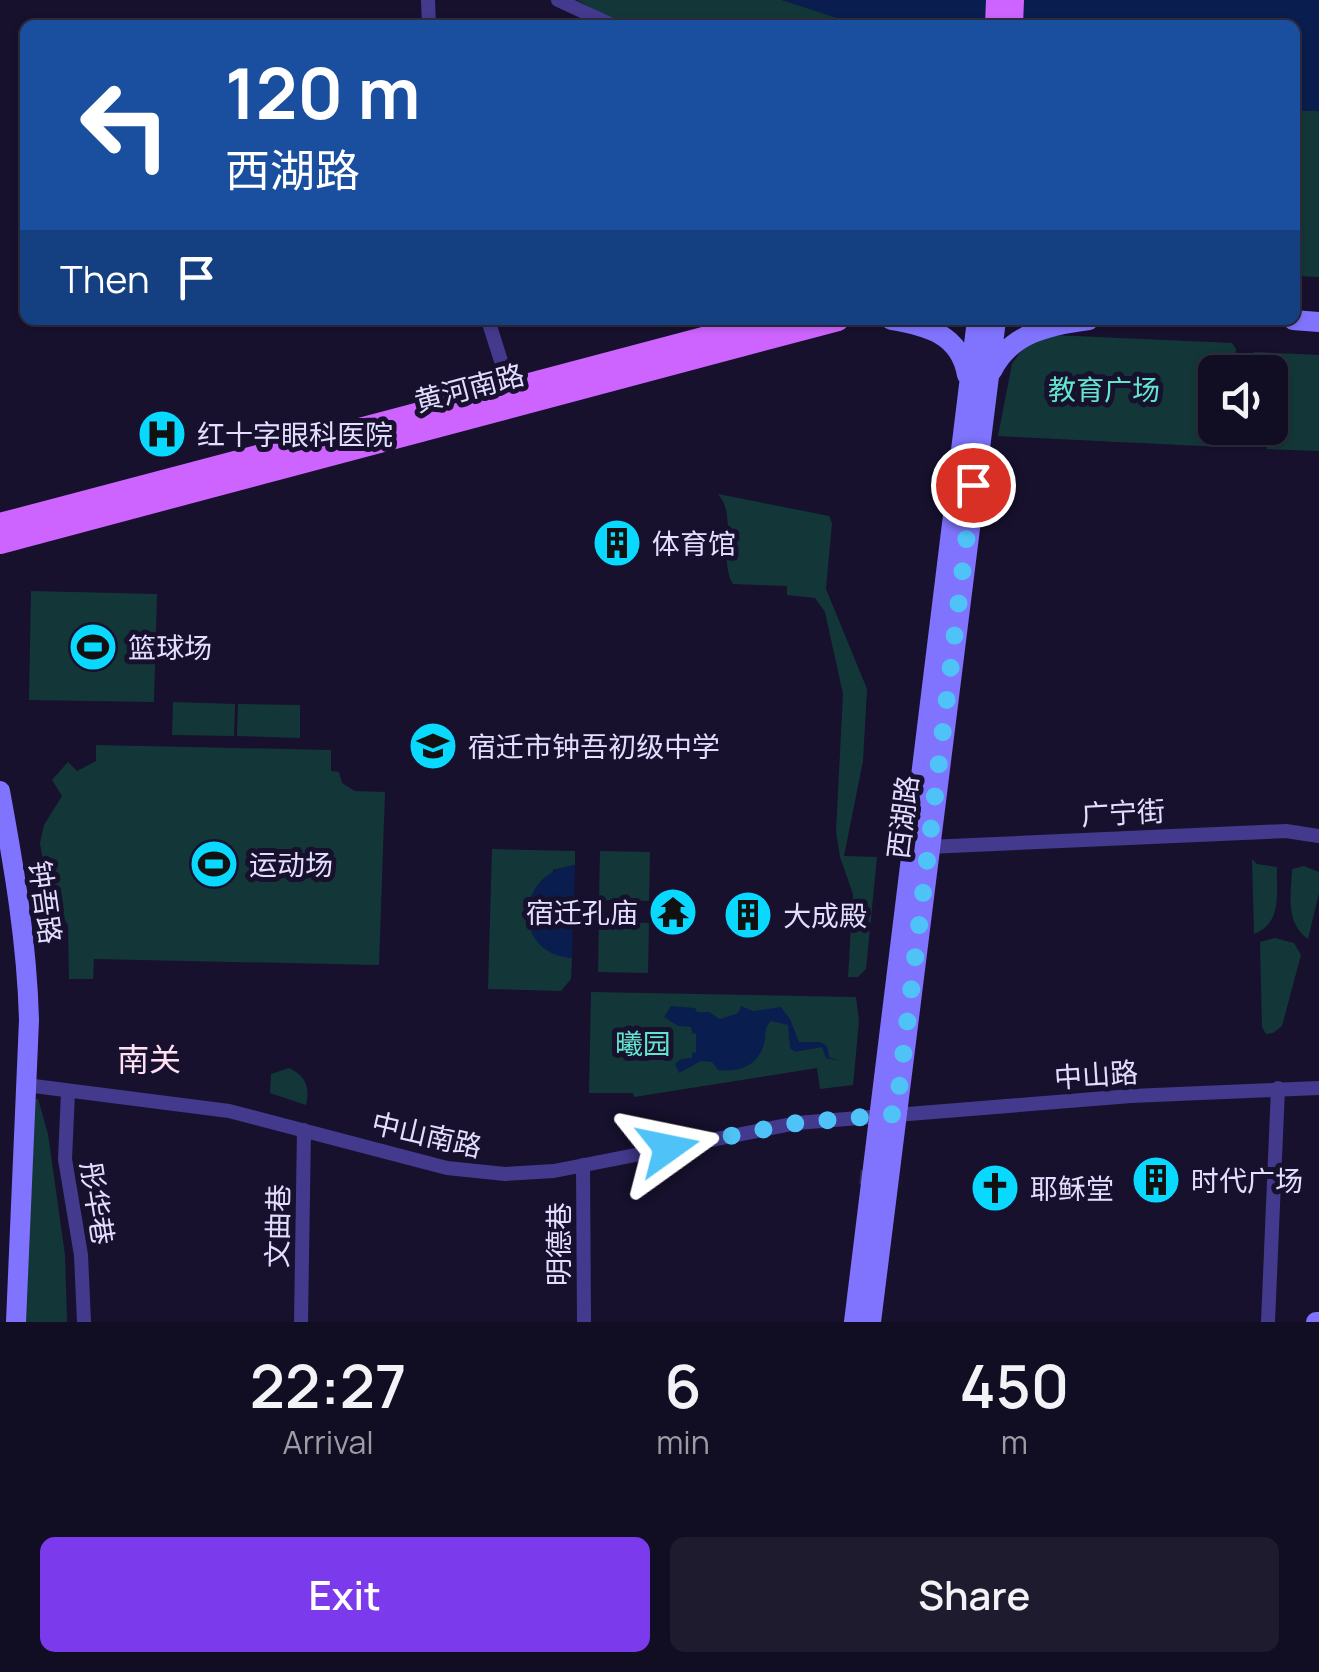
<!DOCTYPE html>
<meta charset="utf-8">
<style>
:root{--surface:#110d22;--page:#1e1b2f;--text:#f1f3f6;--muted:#9c9ca5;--line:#302d40;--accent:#7c3aed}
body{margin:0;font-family:Manrope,"Noto Sans SC",sans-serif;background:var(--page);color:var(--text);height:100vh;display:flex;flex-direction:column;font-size:38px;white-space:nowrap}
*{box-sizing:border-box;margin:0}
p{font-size:32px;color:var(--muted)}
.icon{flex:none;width:55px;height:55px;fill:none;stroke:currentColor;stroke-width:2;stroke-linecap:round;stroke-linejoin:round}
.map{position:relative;height:1322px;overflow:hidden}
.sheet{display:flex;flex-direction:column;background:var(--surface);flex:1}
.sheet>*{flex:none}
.banner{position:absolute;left:20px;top:20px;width:1280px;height:305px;border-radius:15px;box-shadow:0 2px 8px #0004,0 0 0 2px var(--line);background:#1a4fa0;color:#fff;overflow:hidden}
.tools{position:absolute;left:1198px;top:355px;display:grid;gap:20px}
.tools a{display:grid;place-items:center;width:90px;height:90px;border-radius:15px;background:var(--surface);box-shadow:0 2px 8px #0004,0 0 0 2px var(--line);font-size:50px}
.pin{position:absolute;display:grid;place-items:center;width:85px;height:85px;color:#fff;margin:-42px;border:5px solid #fff;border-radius:50%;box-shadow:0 2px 10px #0007}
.me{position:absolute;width:110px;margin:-55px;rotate:78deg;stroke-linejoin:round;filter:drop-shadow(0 0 8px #0008)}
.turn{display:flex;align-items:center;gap:35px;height:210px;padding:0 40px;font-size:45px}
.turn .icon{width:130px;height:130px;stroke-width:2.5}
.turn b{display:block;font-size:70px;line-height:85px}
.then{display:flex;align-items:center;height:95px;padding:0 40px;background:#0003;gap:20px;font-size:38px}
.eta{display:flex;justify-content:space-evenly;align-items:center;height:170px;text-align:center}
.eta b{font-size:60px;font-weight:600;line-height:70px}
.cta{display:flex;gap:20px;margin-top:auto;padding:20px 40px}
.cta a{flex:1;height:115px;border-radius:15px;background:var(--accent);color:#fff;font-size:40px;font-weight:600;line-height:115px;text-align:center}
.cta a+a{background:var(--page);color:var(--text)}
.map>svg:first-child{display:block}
.green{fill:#133738}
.water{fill:#091e4e}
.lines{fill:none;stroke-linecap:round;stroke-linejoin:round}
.street-tunnel{stroke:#36304d;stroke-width:14;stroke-dasharray:14 7;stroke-linecap:butt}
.street{stroke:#433a8e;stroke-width:14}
.secondary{stroke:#8074ff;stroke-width:20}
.primary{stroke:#ce64ff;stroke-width:22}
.route{stroke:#4fc3f7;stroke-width:18;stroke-dasharray:0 32.4}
.labels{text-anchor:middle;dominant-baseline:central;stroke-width:10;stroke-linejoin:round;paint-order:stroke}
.street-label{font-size:28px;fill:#e3ddff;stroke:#17112e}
.park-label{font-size:28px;fill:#63e5cd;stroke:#17112e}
.poi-label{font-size:28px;fill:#e3ddff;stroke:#17112e;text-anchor:start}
.quarter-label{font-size:32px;fill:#ffdff2;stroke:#17112e}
</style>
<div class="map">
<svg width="1319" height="1322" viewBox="0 0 1319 1322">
<rect width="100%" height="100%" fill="#17112e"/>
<!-- green -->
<path class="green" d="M577,0H782L859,25H701C668,10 668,25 638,25C618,25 594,9 577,0Z
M1295,111H1319V277L1295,276Z
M1052,335L1232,343L1236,349L1234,367L1228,372H1215V428H1223L1222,447L998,436L1012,364L1026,344Z
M1254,352L1319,355V451L1266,449C1275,434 1280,415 1278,397C1277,387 1271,382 1270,372H1260L1253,368Z
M718,494L829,516L832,523L826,589L867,689L863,761L844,856L877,857L866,969L858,977H848L853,894L840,857L836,831L843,694L825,612L815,598L787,595V586L733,584C717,556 739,519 718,494Z
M31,591L157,594L154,702L29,700Z
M173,702L235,704L234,736L172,735Z
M238,704L300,705V738L237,736Z
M96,745L331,750V771L339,772L342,783L355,791L385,792L379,965L94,959L93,979H69L68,925L49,896L40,843L44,825L62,796L52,780L68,762L77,771L96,761Z
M492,849L575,851V865L553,870L548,950L572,958L571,979L561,991L488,989Z
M600,851L650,852L649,901L599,900Z
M1252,859L1257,864L1277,867C1276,893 1283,923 1254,934Z
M1304,866L1319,872V893L1308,939C1285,922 1291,895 1292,869Z
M599,922L649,923L648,973L598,972Z
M1275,938L1294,943L1301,955L1282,1026L1273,1033L1266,1034L1262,1027L1260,942Z
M591,992L856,997L859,1021L853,1085L820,1089L817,1068L634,1097L633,1093H589Z
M289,1068C306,1076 310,1087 306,1105L270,1093L271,1074Z
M34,1099H38L48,1134L65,1255L67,1322H25Z"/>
<!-- water -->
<path class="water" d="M782,0H1319V111H1295V25H859Z
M575,865L572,958C512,955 513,872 575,865Z
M671,1006L695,1008L697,1012H709L720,1019L738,1013L741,1006L753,1011L781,1007L790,1019L799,1042H820L827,1046L829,1057L841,1061L826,1058L822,1047L795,1052L790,1048L788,1025L771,1021C763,1030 767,1034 764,1044C758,1066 738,1073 718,1070L712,1062L701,1061L679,1073L675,1064L681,1059L692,1058V1053L696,1052V1034L692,1033L691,1027L678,1026L664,1017Z"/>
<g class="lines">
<!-- street-tunnel -->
<path class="street-tunnel" d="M860,1177L902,1181"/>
<!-- street -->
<path class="street" d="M428,0L429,25
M558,0L612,25
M488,320L510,389
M928,847L1286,831L1319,836
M26,1085L229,1111L447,1168L505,1174L554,1171L797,1123L1131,1096L1319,1088
M68,1092L65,1159L81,1255L84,1322
M583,1165L584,1322
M301,1322L304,1130
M1268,1322L1278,1088"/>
<!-- secondary -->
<path class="secondary" d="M891,320C927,326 960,334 967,375
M1293,320L1319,322
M992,371C1010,333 1050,325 1089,320
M0,791C14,867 27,943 29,1020L16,1322
M854,1322L977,320
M871,1322L996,320
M1316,1322H1319"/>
<!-- primary -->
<path class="primary" d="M996,25L997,0
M1012,25L1013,0
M0,524L771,320
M0,543L838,320"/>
</g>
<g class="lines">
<!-- route -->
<path class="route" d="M668,1148L797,1123L896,1114L973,485"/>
</g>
<!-- icons -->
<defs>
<g id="hospital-disc" transform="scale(2.5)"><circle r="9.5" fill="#09d8ff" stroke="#17112e"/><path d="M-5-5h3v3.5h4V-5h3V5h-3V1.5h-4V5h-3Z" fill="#111"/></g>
<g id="building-disc" transform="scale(2.5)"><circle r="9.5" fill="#09d8ff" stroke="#17112e"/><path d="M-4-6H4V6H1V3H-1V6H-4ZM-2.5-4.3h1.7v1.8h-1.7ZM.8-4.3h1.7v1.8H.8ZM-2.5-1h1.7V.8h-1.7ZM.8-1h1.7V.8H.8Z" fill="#111"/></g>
<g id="stadium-disc" transform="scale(2.5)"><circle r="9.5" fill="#09d8ff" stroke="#17112e"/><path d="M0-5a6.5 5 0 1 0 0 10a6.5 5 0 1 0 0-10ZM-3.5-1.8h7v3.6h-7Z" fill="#111"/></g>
<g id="school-disc" transform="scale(2.5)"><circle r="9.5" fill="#09d8ff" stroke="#17112e"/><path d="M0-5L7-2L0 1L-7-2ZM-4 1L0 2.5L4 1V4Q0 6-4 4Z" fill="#111"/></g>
<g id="temple-disc" transform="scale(2.5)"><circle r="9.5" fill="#09d8ff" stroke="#17112e"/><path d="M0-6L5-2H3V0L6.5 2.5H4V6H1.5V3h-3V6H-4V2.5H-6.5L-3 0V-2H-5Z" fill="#111"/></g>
<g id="church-disc" transform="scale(2.5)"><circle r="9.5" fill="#09d8ff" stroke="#17112e"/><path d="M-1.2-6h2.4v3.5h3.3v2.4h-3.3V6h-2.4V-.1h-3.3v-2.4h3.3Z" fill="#111"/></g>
</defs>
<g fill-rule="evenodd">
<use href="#hospital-disc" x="162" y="434"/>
<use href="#building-disc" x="617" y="543"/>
<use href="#stadium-disc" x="93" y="647"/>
<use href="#school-disc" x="433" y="746"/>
<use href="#stadium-disc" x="214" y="864"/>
<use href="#temple-disc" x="673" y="912"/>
<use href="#building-disc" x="748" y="915"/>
<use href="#building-disc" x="1156" y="1180"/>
<use href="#church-disc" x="995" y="1188"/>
</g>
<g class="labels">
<!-- street labels -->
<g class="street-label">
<text transform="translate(469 387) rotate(-15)">黄河南路</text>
<text transform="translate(1123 812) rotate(-3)">广宁街</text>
<text transform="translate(902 817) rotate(-83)">西湖路</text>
<text transform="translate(46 902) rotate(82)">钟吾路</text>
<text transform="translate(1096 1074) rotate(-4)">中山路</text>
<text transform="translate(427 1134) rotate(13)">中山南路</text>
<text transform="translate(98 1203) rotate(81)">彤华巷</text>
<text transform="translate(277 1226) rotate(-89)">文曲巷</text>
<text transform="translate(558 1244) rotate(-90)">明德巷</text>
</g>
<!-- park labels -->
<g class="park-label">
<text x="1104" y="389">教育广场</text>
<text x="643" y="1043">曦园</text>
</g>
<!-- poi labels -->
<g class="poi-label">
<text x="197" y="434">红十字眼科医院</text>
<text x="652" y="543">体育馆</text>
<text x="128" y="647">篮球场</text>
<text x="468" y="746">宿迁市钟吾初级中学</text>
<text x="249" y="864">运动场</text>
<text x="638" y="912" text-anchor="end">宿迁孔庙</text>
<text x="783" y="915">大成殿</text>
<text x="1191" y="1180">时代广场</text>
<text x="1030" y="1188">耶稣堂</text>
</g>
<!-- quarter labels -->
<g class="quarter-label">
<text x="149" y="1059">南关</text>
</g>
</g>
</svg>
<div class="tools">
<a><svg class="icon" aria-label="sound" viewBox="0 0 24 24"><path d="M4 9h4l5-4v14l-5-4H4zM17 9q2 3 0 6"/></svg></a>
</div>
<div class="pin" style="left:973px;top:485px;background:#d93025"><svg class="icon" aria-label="arrive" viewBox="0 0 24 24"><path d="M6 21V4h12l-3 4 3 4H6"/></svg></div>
<svg class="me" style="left:668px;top:1148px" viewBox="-20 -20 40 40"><path d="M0-17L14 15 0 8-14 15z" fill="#4fc3f7" stroke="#fff" stroke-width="4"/></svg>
<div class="banner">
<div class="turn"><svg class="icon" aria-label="left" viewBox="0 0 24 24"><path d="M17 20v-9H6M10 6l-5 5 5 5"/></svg><div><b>120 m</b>西湖路</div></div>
<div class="then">Then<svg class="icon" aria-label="arrive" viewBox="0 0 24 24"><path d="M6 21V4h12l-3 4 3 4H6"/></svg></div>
</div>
</div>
<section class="sheet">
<div class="eta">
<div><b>22:27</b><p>Arrival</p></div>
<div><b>6</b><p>min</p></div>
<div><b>450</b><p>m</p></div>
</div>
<div class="cta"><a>Exit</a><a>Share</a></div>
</section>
